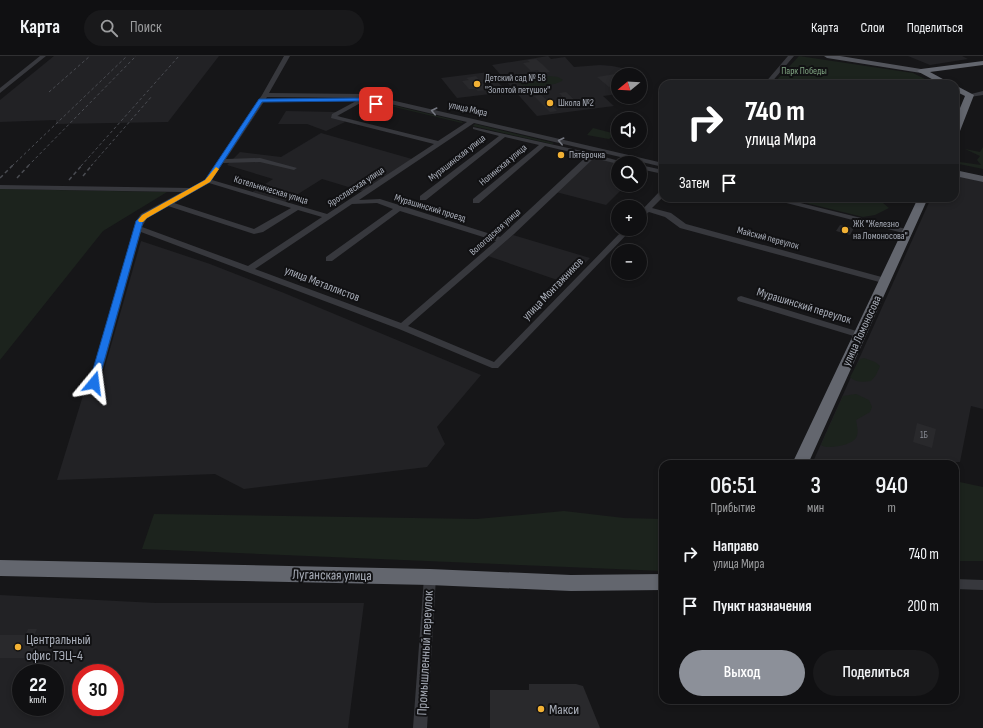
<!DOCTYPE html>
<html lang="ru">
<meta charset="utf-8">
<style>
:root{--surface:#101012;--page:#19191b;--text:#f1f3f6;--muted:#9c9d9f;--line:#303032;--accent:#8c9099}
body{margin:0;font-family:"Sofia Sans Condensed",sans-serif;background:var(--page);color:var(--text);height:100vh;display:flex;flex-direction:column;font-size:15px;white-space:nowrap}
*{box-sizing:border-box;margin:0}
p{font-size:13px;color:var(--muted)}
.icon{flex:none;width:22px;height:22px;fill:none;stroke:currentColor;stroke-width:2;stroke-linecap:round;stroke-linejoin:round}
.map{position:relative;flex:1;overflow:hidden}
.panel{position:absolute;left:659px;top:404px;width:300px;height:244px;display:flex;flex-direction:column;background:var(--surface);border-radius:12px;box-shadow:0 2px 6px #0003,0 0 0 1px var(--line)}
.panel>*{flex:none}
.guide{position:absolute;left:659px;top:24px;width:300px;height:122px;border-radius:12px;box-shadow:0 2px 6px #0003,0 0 0 1px var(--line);background:#202124;color:#fff;overflow:hidden}
.needle{width:26px;rotate:252deg}
.controls{position:absolute;left:611px;top:12px;display:grid;gap:8px}
.controls a{display:grid;place-items:center;width:36px;height:36px;border-radius:50%;background:var(--surface);box-shadow:0 2px 6px #0003,0 0 0 1px var(--line);font-size:20px}
.speed{position:absolute;left:12px;top:608px;display:flex;gap:8px;font-size:20px;font-weight:700;text-align:center}
.speed>*{display:grid;place-content:center;width:52px;height:52px;border-radius:50%;background:var(--surface);box-shadow:0 2px 6px #0003,0 0 0 1px var(--line);line-height:1}
.speed small{font-size:10px;font-weight:400}
.speed .limit{border:6px solid #d22;background:#fff;color:#111}
.pin{position:absolute;display:grid;place-items:center;width:34px;height:34px;color:#fff;margin:-17px;border-radius:8px;box-shadow:0 2px 6px #0006}
.me{position:absolute;width:44px;margin:-22px;rotate:16deg;stroke-linejoin:round;filter:drop-shadow(0 0 3px #0008)}
.turn{display:flex;align-items:center;gap:14px;height:84px;padding:0 20px;font-size:18px}
.turn .icon{width:52px;height:52px;stroke-width:2.5}
.turn b{display:block;font-size:28px;line-height:34px}
.then{display:flex;align-items:center;height:38px;padding:0 20px;background:#0003;gap:8px;font-size:15px}
.eta{display:flex;justify-content:space-evenly;align-items:center;height:68px;text-align:center}
.eta b{font-size:24px;font-weight:600;line-height:28px}
.button{display:flex;gap:8px;margin-top:auto;padding:8px 20px}
.button a{flex:1;height:46px;border-radius:24px;background:var(--accent);color:#fff;font-size:16px;font-weight:600;line-height:46px;text-align:center}
.button a+a{background:var(--page);color:var(--text)}
ul{padding:0;list-style:none}
li{display:flex;align-items:center;gap:12px;height:52px;padding:0 20px}
li div{flex:1}
li b{display:block;font-size:15px}
li em{font-style:normal}
header{display:flex;align-items:center;gap:24px;box-sizing:border-box;height:56px;padding:0 20px;background:var(--surface);border-bottom:1px solid var(--line)}
header strong{font-size:19px}
nav{display:flex;gap:22px;margin-inline-start:auto;font-size:14px}
.search{width:280px;height:36px;background:var(--page);display:flex;align-items:center;gap:10px;box-sizing:border-box;padding:0 14px;border-radius:22px;color:var(--muted);font-size:15px}
.map>svg:first-child{display:block}
.built{fill:#222225;fill-rule:evenodd}
.green{fill:#1c231d}
.building{fill:#29292c}
.lines{fill:none;stroke-linecap:round;stroke-linejoin:round}
.minor{fill:#37383d;fill-rule:evenodd}
.major{fill:#53555c;fill-rule:evenodd}
.highway{fill:#63666e;fill-rule:evenodd}
.rail-far1{stroke:#4a4c52;stroke-width:1;stroke-dasharray:3 2.5;stroke-linecap:butt}
.rail{stroke:#4a4c52;stroke-width:1.5;stroke-dasharray:4 3;stroke-linecap:butt}
.oneway{stroke:#757881}
.route{fill:#1a73e8;stroke:#114b97}
.slow{fill:#f59e0b}
.poi-dot{fill:#f2b134;stroke:#111113;stroke-width:1.5}
.labels{text-anchor:middle;dominant-baseline:central;stroke-width:4;stroke-linejoin:round;paint-order:stroke}
.far-park-label{font-size:10px;fill:#7fa381;stroke:#111113}
.far-poi-label{font-size:10px;fill:#a8adb8;stroke:#111113;text-anchor:start}
.far-street-label{font-size:10px;fill:#a8adb8;stroke:#111113}
.number-label{font-size:10px;fill:#888b94}
.street-label{font-size:12px;fill:#a8adb8;stroke:#111113}
.near-street-label{font-size:14px;fill:#a8adb8;stroke:#111113}
.near-poi-label{font-size:14px;fill:#a8adb8;stroke:#111113;text-anchor:start}
</style>
<header>
<strong>Карта</strong>
<div class="search"><svg class="icon" aria-label="search" viewBox="0 0 24 24"><circle cx="10" cy="10" r="6"/><path d="M15 15l6 6"/></svg>Поиск</div>
<nav><a>Карта</a><a>Слои</a><a>Поделиться</a></nav>
</header>
<div class="map">
<svg width="983" height="672" viewBox="0 0 983 672">
<rect width="100%" height="100%" fill="#161618"/>
<!-- built -->
<path class="built" d="M54,0H219L168,66L56,68V64L0,66V44Z
M548,0L551,3L565,1L574,11L600,9L612,10L632,14L638,19H618V38L603,40L614,50L537,60L492,9Z
M908,0H962L968,3L930,9Z
M489,16L507,36L457,42L441,22Z
M286,55L335,56L345,66L326,75L307,68H278Z
M321,77L412,103L365,136L322,123L282,148L251,137L273,123L227,109L240,96L281,101Z
M596,102L618,107V129H626L606,149L556,136L592,103Z
M955,119L983,126V353L971,350L960,406L812,408L931,142H955Z
M513,179L590,202L566,227L488,200Z
M141,185L210,208L284,237L481,319L437,371L445,388L427,411L244,433L215,418L57,424L85,333L99,331Z
M0,539L156,547H364L348,672H0ZM21,617H55V651H21ZM81,617H115V651H81Z"/>
<!-- green -->
<path class="green" d="M799,0L913,17L935,28H773Z
M549,20L558,21L563,24C557,30 523,34 517,26L523,23Z
M366,43L463,66L462,67L365,44Z
M475,68L554,87L552,88L473,70Z
M593,72L616,78L609,83L587,79Z
M983,91V113L959,108L960,106L981,109L977,104L980,100L965,93L980,96Z
M0,133L167,136L103,175L0,304Z
M809,142H898L883,147L889,152L875,159L863,161L806,147Z
M864,302L875,306L880,310L876,319L871,325C863,326 856,327 850,321L860,303Z
M856,338L869,344L872,351L870,356L856,364C857,370 859,376 856,382C852,389 827,394 821,389L843,340Z
M955,425L983,431V505H955Z
M564,455L624,462L663,463V515L142,493L154,458L477,463Z"/>
<!-- building -->
<path class="building" d="M536,3L542,8L550,16L541,17L538,14L531,15L523,7L530,6L527,4Z
M615,18L618,20V34L613,30L609,31L597,21Z
M476,20L481,26L488,34L478,35L475,33H469L462,25L469,24L466,22Z
M566,36L582,51L574,52L559,37Z
M541,39L548,45L557,55L550,56L534,40Z
M840,169L854,172L850,179L836,175Z
M917,367L936,373L932,392L913,386Z
M28,573H37L34,579H42L32,602H0V579H25Z
M529,628H576L583,630L600,672H490V634H529Z"/>
<g class="lines">
<!-- minor -->
<path class="minor" d="M40,0H46L0,37V32Z
M284,0H290L269,37L365,38L663,107V111L599,96L597,99L627,107L618,108L594,102L514,178L408,270L494,306L624,173H632L498,312H492L399,273L141,176L99,327L97,329H91L89,327L136,165L141,158L182,136L0,133V129L190,132L205,124L262,39ZM267,41L365,42L467,66L438,85L337,60L364,45V43H360L332,58L331,62L434,88L327,158L212,124L223,107L260,106L294,114L297,112L260,102L226,103ZM474,67L593,95L591,97L473,71V73L499,80L420,140V144H426L505,81L539,89L473,143V147H479L545,90L587,100L500,181L380,143L359,144ZM209,127L291,152L254,173L174,147ZM377,147L393,153L326,201V205H332L400,155L496,185L401,267L255,213L352,148ZM168,150L254,178L263,176L298,154L322,161L248,210L142,171L147,162Z
M788,0H794L770,28H764Z
M983,35V39L970,41L967,39Z
M640,109L663,114V118L640,113Z
M660,135H663V141L652,152L671,157L686,168L889,223L890,225L889,227H883L680,172L665,161L649,156L640,162V156Z
M767,142H780L910,174L911,176L907,178Z
M741,240L863,277L865,279L863,281H857L738,245L737,243L738,241Z
M430,516L434,517L436,521L427,672H413L424,521L426,517Z
M955,523L983,524V534L955,533Z"/>
<!-- major -->
<path class="major" d="M824,0H840L921,13L925,15L921,17L827,2Z
M955,114L983,120V126L955,120Z"/>
<!-- highway -->
<path class="highway" d="M983,5V9L930,16L952,28H941L917,15L921,13Z
M955,29L974,39L960,75L955,78V64L965,40L955,35Z
M918,142H928L808,408H792Z
M0,504L430,513L571,519L663,518V534L571,535L430,529L0,520Z"/>
<!-- rail-far1 -->
<path class="rail-far1" d="M49,36L90,0
M12,110L127,0
M28,110L136,0
M81,110L179,0
M91,110L152,40"/>
<!-- rail -->
<path class="rail" d="M83,120L92,109
M0,122L13,109
M17,122L29,109
M69,124L82,109"/>
</g>
<!-- one-way arrows -->
<defs><path id="oneway-chevron" d="M-2-3.5L2.5 0L-2 3.5" fill="none" stroke-width="1.6" stroke-linecap="round" stroke-linejoin="round"/></defs>
<g class="oneway">
<use href="#oneway-chevron" transform="translate(434 55) rotate(-167)"/>
<use href="#oneway-chevron" transform="translate(561 85) rotate(-167)"/>
</g>
<!-- route -->
<path class="route" d="M360,42L379,48L376,49L360,45L262,46L210,126L147,162L143,166L98,327L97,329H90L89,327L136,165L142,159L205,124L259,43Z"/>
<!-- slow -->
<path class="slow" d="M216,111L219,113L210,126L147,162L143,166H139L138,164L142,159L205,124Z"/>
<!-- markers -->
<g class="poi-dot">
<circle cx="477" cy="28" r="4"/>
<circle cx="550" cy="47" r="4"/>
<circle cx="561" cy="99" r="4"/>
<circle cx="845" cy="174" r="4"/>
<circle cx="18" cy="591" r="4"/>
<circle cx="541" cy="653" r="4"/>
</g>
<g class="labels">
<!-- far-park labels -->
<g class="far-park-label">
<text x="804" y="15">Парк Победы</text>
</g>
<!-- far-poi labels -->
<g class="far-poi-label">
<text x="485" y="22">Детский сад № 58<tspan x="485" dy="12">"Золотой петушок"</tspan></text>
<text x="558" y="47">Школа №2</text>
<text x="569" y="99">Пятёрочка</text>
<text x="853" y="168">ЖК "Железно<tspan x="853" dy="12">на Ломоносова"</tspan></text>
</g>
<!-- far-street labels -->
<g class="far-street-label">
<text transform="translate(468 53) rotate(13)">улица Мира</text>
<text transform="translate(457 102) rotate(-38)">Мурашинская улица</text>
<text transform="translate(503 109) rotate(-40)">Нолинская улица</text>
<text transform="translate(356 131) rotate(-33)">Ярославская улица</text>
<text transform="translate(271 134) rotate(17)">Котельническая улица</text>
<text transform="translate(430 152) rotate(17)">Мурашинский проезд</text>
<text transform="translate(495 176) rotate(-42)">Вологодская улица</text>
<text transform="translate(768 182) rotate(15)">Майский переулок</text>
</g>
<!-- number labels -->
<g class="number-label">
<text x="924" y="379">1Б</text>
</g>
<!-- street labels -->
<g class="street-label">
<text transform="translate(322 228) rotate(21)">улица Металлистов</text>
<text transform="translate(553 233) rotate(-46)">улица Монтажников</text>
<text transform="translate(804 250) rotate(17)">Мурашинский переулок</text>
<text transform="translate(862 275) rotate(-65)">улица Ломоносова</text>
</g>
<!-- near-street labels -->
<g class="near-street-label">
<text transform="translate(332 519) rotate(1)">Луганская улица</text>
<text transform="translate(425 597) rotate(-87)">Промышленный переулок</text>
</g>
<!-- near-poi labels -->
<g class="near-poi-label">
<text x="26" y="583">Центральный<tspan x="26" dy="16">офис ТЭЦ-4</tspan></text>
<text x="549" y="653">Макси</text>
</g>
</g>
</svg>
<div class="controls">
<a><svg class="needle" viewBox="-14 -14 28 28"><path d="M0-13l5 13h-10z" fill="#e53935"/><path d="M0 13l5-13h-10z" fill="#9c9d9f"/></svg></a>
<a><svg class="icon" aria-label="sound" viewBox="0 0 24 24"><path d="M4 9h4l5-4v14l-5-4H4zM17 9q2 3 0 6"/></svg></a>
<a><svg class="icon" aria-label="search" viewBox="0 0 24 24"><circle cx="10" cy="10" r="6"/><path d="M15 15l6 6"/></svg></a>
<a>+</a>
<a>−</a>
</div>
<div class="speed"><div>22<small>km/h</small></div><div class="limit">30</div></div>
<div class="pin" style="left:376px;top:48px;background:#d93025"><svg class="icon" aria-label="arrive" viewBox="0 0 24 24"><path d="M6 21V4h12l-3 4 3 4H6"/></svg></div>
<svg class="me" style="left:94px;top:327px" viewBox="-20 -20 40 40"><path d="M0-17L14 15 0 8-14 15z" fill="#1a73e8" stroke="#fff" stroke-width="4"/></svg>
<div class="guide">
<div class="turn"><svg class="icon" aria-label="right" viewBox="0 0 24 24"><path d="M7 20v-9h11M14 6l5 5-5 5"/></svg><div><b>740 m</b>улица Мира</div></div>
<div class="then">Затем<svg class="icon" aria-label="arrive" viewBox="0 0 24 24"><path d="M6 21V4h12l-3 4 3 4H6"/></svg></div>
</div>
<section class="panel">
<div class="eta">
<div><b>06:51</b><p>Прибытие</p></div>
<div><b>3</b><p>мин</p></div>
<div><b>940</b><p>m</p></div>
</div>
<ul>
<li><svg class="icon" aria-label="right" viewBox="0 0 24 24"><path d="M7 20v-9h11M14 6l5 5-5 5"/></svg><div><b>Направо</b><p>улица Мира</p></div><em>740 m</em></li>
<li><svg class="icon" aria-label="arrive" viewBox="0 0 24 24"><path d="M6 21V4h12l-3 4 3 4H6"/></svg><div><b>Пункт назначения</b></div><em>200 m</em></li>
</ul>
<div class="button"><a>Выход</a><a>Поделиться</a></div>
</section>
</div>
